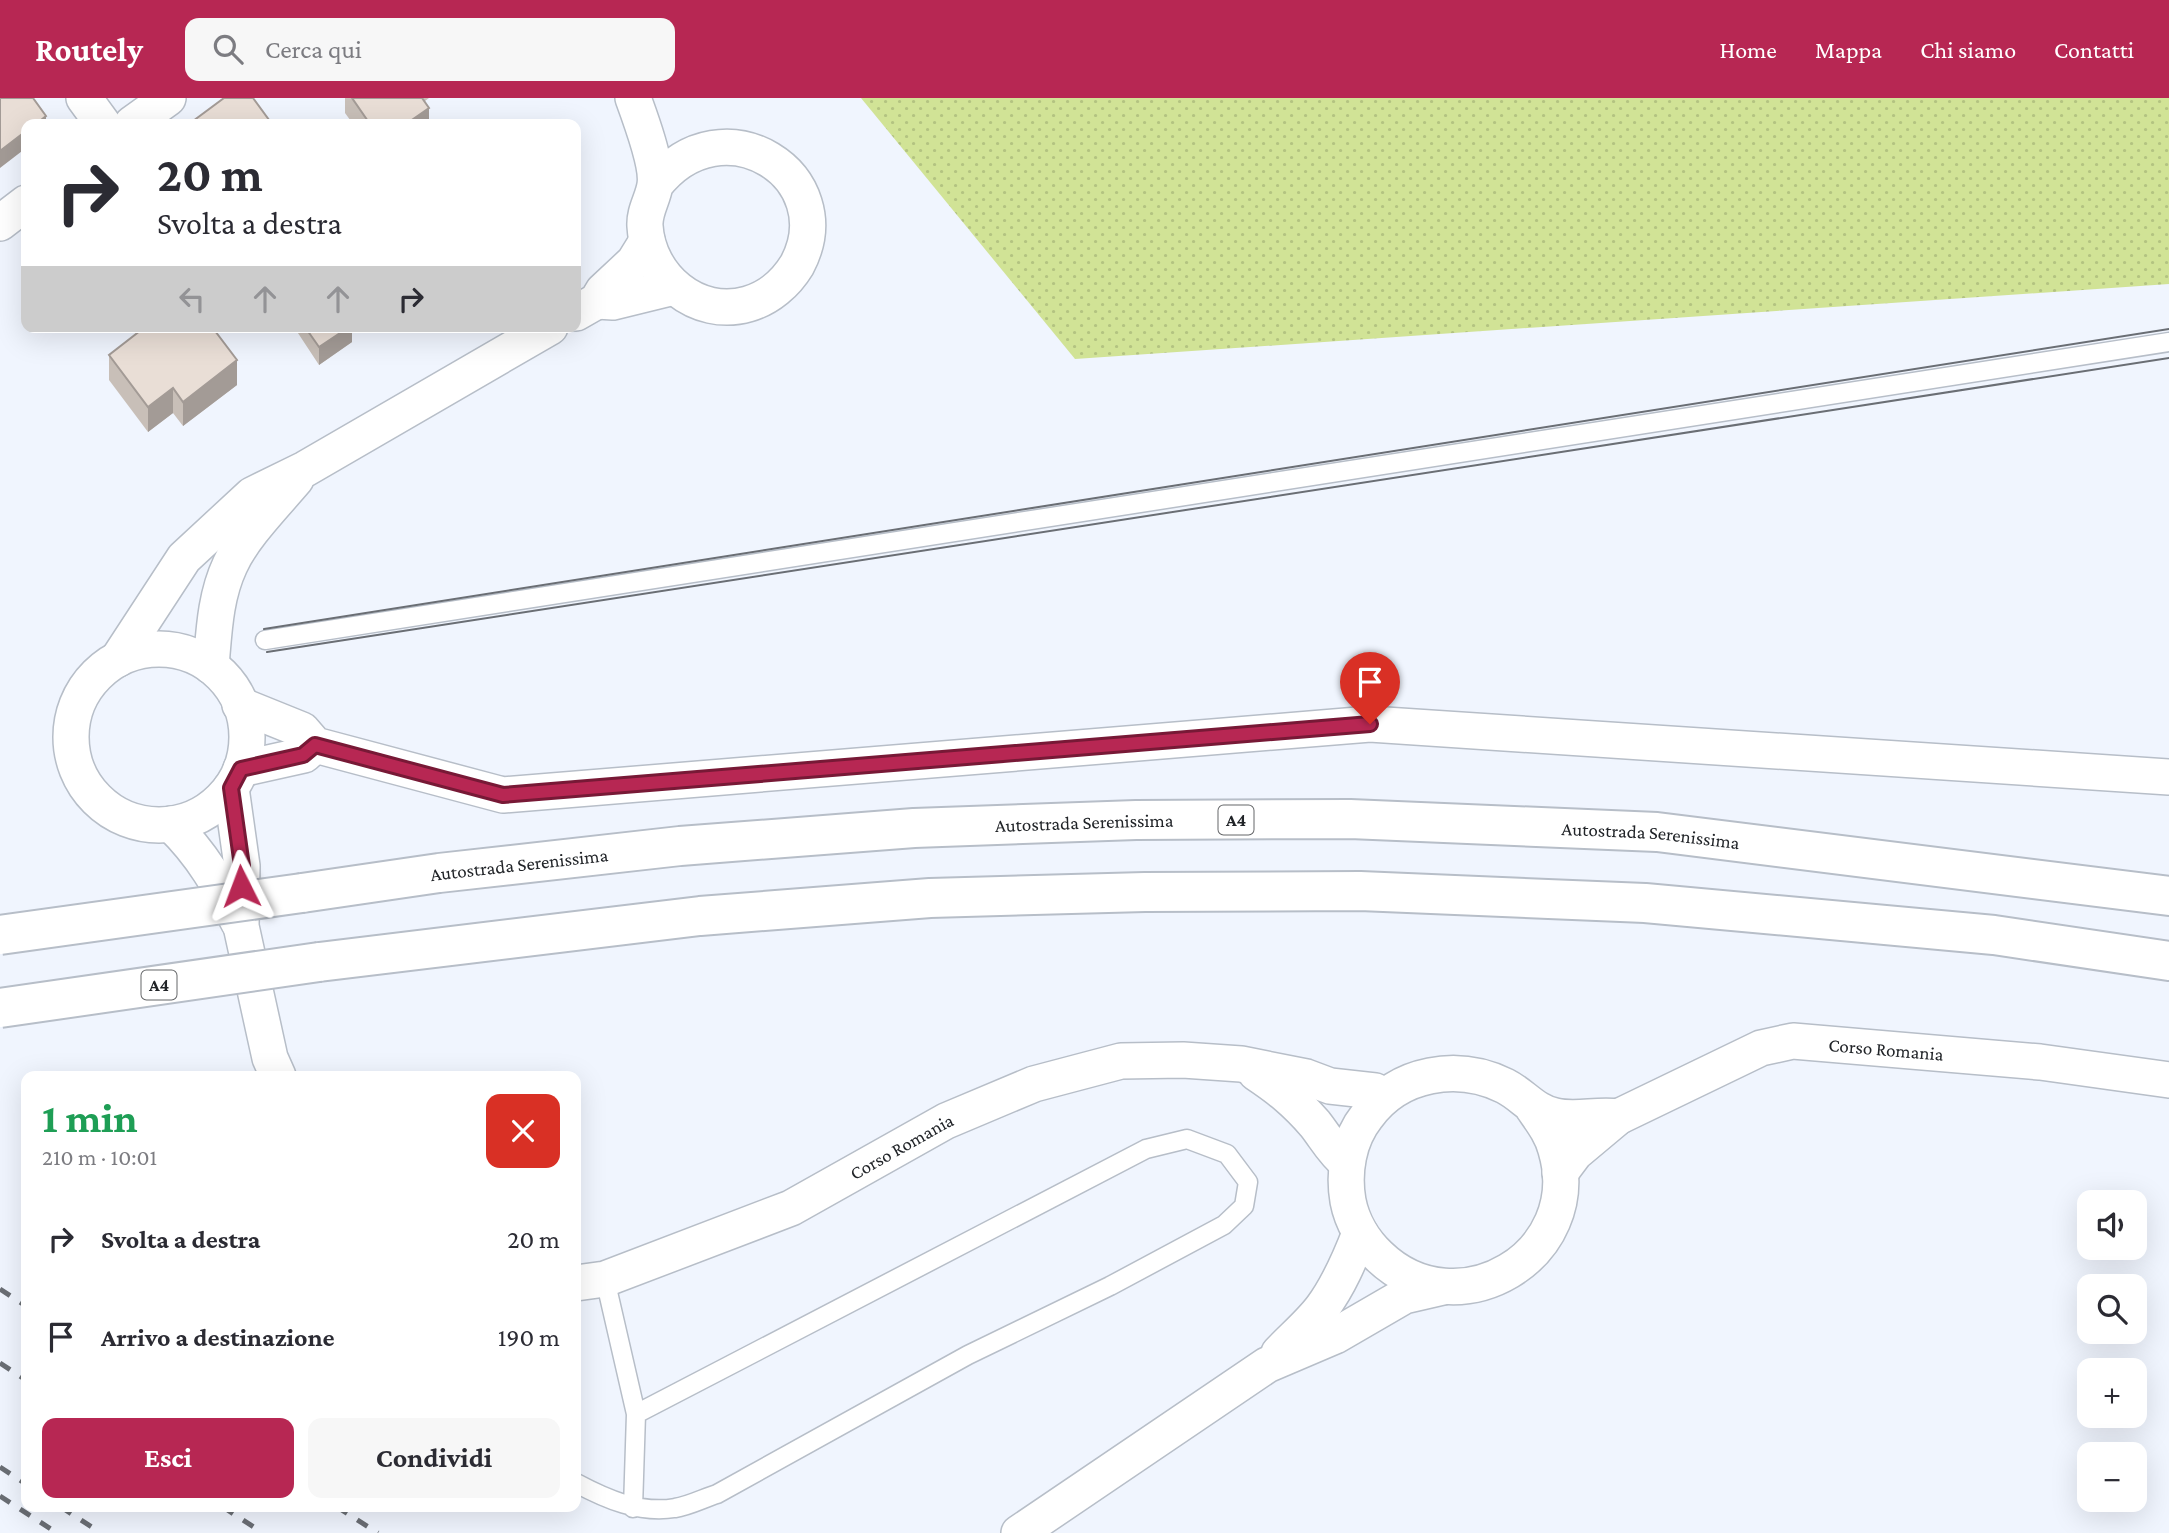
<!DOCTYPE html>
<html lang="it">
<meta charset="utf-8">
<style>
:root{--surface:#fff;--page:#f7f7f7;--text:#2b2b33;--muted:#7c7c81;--accent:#b72753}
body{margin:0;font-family:"Crimson Pro",serif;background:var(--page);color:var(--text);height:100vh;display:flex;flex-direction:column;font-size:26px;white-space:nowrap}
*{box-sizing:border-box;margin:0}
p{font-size:23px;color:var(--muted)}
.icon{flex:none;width:38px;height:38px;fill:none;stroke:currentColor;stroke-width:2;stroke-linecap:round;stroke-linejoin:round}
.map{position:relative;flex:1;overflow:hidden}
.side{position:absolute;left:21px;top:973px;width:560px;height:441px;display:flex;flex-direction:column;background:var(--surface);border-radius:14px;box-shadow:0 7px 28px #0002}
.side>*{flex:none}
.hud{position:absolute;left:21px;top:21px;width:560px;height:214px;border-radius:14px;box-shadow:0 7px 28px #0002;background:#fff;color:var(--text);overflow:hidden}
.buttons{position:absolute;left:2077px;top:1092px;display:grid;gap:14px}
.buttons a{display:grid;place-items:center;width:70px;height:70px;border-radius:14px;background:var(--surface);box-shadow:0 7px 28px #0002;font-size:35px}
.pin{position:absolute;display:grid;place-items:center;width:60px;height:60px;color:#fff;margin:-72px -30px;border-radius:50% 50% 50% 0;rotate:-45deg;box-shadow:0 0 7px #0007}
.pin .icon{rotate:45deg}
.me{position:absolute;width:77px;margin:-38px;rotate:357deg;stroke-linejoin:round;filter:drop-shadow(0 0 5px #0008)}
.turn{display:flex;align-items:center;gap:24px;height:147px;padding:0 21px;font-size:32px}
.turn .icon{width:91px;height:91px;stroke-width:2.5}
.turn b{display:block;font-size:49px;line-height:60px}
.lanes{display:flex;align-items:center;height:66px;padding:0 21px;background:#0003;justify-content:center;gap:35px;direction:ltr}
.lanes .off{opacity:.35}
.round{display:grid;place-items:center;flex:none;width:74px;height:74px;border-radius:14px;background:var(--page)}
.headline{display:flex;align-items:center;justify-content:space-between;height:119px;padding:0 21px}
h1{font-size:42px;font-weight:700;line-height:52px;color:#1e9e55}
.button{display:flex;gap:14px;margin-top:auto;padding:14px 21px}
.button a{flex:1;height:80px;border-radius:14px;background:var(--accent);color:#fff;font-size:28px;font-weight:700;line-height:80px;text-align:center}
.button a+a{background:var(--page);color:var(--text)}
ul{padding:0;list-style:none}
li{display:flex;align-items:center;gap:21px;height:98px;padding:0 21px}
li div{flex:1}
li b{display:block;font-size:26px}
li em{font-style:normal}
header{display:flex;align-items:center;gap:42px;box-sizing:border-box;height:98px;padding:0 35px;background:var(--accent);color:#fff}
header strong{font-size:33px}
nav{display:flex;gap:38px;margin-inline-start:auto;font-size:24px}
.search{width:490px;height:63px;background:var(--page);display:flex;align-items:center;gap:18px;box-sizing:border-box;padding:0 24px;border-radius:14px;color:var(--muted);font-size:26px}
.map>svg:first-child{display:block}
.grass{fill:url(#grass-dots)}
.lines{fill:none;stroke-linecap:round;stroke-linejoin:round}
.lane-casing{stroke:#b7bec8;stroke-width:21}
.street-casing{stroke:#b7bec8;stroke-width:38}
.highway-casing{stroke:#b7bec8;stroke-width:42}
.lane{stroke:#fff;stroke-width:18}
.street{stroke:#fff;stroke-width:35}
.highway{stroke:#fff;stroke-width:38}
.tram{stroke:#6a6e74;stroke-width:2}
.rail{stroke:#6a6e74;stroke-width:5;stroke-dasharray:12 12;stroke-linecap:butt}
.highway-bridge-casing{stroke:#b7bec8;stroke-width:42;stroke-linecap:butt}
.highway-bridge{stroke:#fff;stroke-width:38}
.wall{fill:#c8bfb8}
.shaded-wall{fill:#a39b96}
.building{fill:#e9ded6;stroke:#a39b96;stroke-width:2}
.route-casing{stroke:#771936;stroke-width:18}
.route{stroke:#b72753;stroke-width:12}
.labels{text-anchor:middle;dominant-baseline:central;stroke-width:6;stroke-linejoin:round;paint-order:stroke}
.shield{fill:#fff;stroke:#646668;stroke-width:2}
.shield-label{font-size:18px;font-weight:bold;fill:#212428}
.street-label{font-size:19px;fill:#212428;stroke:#fff}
</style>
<header>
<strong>Routely</strong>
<div class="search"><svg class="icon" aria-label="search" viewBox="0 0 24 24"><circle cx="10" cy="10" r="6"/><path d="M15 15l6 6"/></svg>Cerca qui</div>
<nav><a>Home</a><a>Mappa</a><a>Chi siamo</a><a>Contatti</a></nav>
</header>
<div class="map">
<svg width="2169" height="1435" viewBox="0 0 2169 1435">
<defs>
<pattern id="grass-dots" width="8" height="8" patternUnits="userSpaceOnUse" patternTransform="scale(1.75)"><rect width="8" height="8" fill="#d1e396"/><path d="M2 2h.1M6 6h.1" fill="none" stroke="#b3c381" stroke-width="1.8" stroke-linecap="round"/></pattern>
</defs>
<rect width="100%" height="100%" fill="#f0f5fe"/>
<!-- grass -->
<path class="grass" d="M861,0H2169V186L1075,261Z"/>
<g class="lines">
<!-- lane casing -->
<g class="lane-casing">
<path id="lane" d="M265,542L2169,244
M605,1181L636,1316L633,1410
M576,1385C606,1401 640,1416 675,1410C689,1408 704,1400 717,1396L968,1257L1110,1188L1224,1127L1244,1108L1248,1084L1227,1056L1187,1041L1146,1051L636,1316"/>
</g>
<!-- street casing -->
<g class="street-casing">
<g id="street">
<path d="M84,0L103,26"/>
<path d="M633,0C640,19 658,68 655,87C653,101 644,113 645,128C648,179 697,221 748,206C769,200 786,185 797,167C844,79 723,0 655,87"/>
<path d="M132,26L168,0"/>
<path d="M0,125L26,105"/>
<path d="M597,203L613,204L674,189"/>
<path d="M576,215L597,203L603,193L634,164L647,143"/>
<circle cx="159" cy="639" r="88"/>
<path d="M118,561L184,460L252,397L305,371L550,229"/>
<path d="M211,568C214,534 215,499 230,467C243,438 274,407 296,381"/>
<path d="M240,607L302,632L315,647L503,697L1370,626L2169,679"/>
<path d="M241,671L304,657L315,647"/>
<path d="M231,690L242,768L241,828L270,960L278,978"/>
<path d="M171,726C203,757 219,787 239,825"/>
<path d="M1256,975C1280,991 1296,1004 1315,1026C1326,1040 1333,1054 1347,1065"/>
<path d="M1533,1010C1542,1023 1552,1036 1556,1052C1587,1157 1458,1234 1379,1158C1364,1144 1352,1124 1348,1103C1343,1074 1348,1042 1367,1018C1399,974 1458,965 1505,988C1523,997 1534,1014 1555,1018C1575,1023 1597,1016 1618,1019"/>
<path id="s1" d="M1560,1075L1575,1055L1618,1019L1761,950L1793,943L2040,964L2169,982"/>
<path id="s2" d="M576,1185L605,1181L791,1110L946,1023L1034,986L1121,963L1183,962L1241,966L1306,979L1330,988L1375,993L1385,998"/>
<path d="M1279,1255C1293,1240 1310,1226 1322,1210C1339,1187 1350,1161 1360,1135"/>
<path d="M1019,1435L1267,1267L1335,1238L1404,1198L1443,1189"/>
</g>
</g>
<!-- highway casing -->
<g class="highway-casing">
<g id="highway">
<path id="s3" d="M302,795L439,775L680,748L914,730L1136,722L1350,721L1657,734L2169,798"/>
<path d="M319,864L700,818L930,800L1145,794L1360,793L1645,805L1994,837L2169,863"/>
</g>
</g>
<!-- lane -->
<use href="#lane" class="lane"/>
<!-- street -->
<use href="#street" class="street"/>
<!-- highway -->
<use href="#highway" class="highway"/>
<!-- tram -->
<path class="tram" d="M264,531L2169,231
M267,554L2169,260"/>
<!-- rail -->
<path class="rail" d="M0,1191L26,1208
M0,1265L26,1282
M0,1369L26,1386
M0,1398L57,1435
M61,1409L101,1435
M223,1409L263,1435
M337,1409L378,1435"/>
<!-- highway-bridge casing -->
<g class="highway-bridge-casing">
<path id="highway-bridge" d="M0,837L302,795
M0,910L319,864"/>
</g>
<!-- highway-bridge -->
<use href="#highway-bridge" class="highway-bridge"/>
</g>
<!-- wall -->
<path class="wall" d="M345,0H429L425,3L429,26H353L345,15Z
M294,229H352V244L319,267Z
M109,257L237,287L183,328L173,315L148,334L109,282Z"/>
<!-- shaded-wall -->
<path class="shaded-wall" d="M429,10V26H406Z
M46,18V26H36Z
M26,33V50L0,70V53Z
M349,229H352V244L319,267V249Z
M237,262V287L183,328V304Z
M173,290V315L148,334V309Z"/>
<!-- building -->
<path class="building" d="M0,0H33L46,18L36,26H26V33L0,53Z
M224,0H253L272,26H189Z
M352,0H422L429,10L406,26H370Z
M145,229H212L237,262L183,304L173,290L148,309L109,257Z
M305,229H349L319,249Z"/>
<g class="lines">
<!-- route casing -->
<g class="route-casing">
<path id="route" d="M241,788L242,768L231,690L241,671L303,657L315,647L503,697L1370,626"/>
</g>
<!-- route -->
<use href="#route" class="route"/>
</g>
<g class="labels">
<!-- shield labels -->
<g class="shield">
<rect x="1218.5" y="707.5" width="35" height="29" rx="5"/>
<rect x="141.5" y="872.5" width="35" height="29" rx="5"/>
</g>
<g class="shield-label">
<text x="1236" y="722">A4</text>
<text x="159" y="887">A4</text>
</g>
<!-- street labels -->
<g class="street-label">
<text stroke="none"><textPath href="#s3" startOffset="786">Autostrada Serenissima</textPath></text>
<text stroke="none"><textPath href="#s3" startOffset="1353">Autostrada Serenissima</textPath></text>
<text stroke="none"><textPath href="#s3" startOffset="219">Autostrada Serenissima</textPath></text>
<text stroke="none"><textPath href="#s1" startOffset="366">Corso Romania</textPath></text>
<text stroke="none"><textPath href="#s2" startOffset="355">Corso Romania</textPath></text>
</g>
</g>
</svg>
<div class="buttons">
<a><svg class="icon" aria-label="sound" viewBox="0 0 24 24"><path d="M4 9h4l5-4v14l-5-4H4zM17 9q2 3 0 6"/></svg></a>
<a><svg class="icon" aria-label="search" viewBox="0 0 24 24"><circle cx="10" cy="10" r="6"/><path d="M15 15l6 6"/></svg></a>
<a>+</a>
<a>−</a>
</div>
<div class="pin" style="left:1370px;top:626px;background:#d93025"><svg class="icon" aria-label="arrive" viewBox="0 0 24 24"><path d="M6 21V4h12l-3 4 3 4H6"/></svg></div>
<svg class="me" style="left:241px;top:788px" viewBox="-20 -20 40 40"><path d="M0-17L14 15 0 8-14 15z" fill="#b72753" stroke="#fff" stroke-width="4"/></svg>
<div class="hud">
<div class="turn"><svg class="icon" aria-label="right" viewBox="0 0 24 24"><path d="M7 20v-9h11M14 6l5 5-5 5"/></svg><div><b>20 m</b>Svolta a destra</div></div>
<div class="lanes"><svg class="icon off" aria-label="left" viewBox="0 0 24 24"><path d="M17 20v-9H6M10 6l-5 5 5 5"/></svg><svg class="icon off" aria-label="ahead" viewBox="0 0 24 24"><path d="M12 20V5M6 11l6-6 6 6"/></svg><svg class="icon off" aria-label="ahead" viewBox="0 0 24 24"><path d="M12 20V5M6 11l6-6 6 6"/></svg><svg class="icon" aria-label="right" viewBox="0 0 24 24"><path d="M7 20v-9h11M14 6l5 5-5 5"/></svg></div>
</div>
<section class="side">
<div class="headline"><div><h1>1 min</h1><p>210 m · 10:01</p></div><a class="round" style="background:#d93025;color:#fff"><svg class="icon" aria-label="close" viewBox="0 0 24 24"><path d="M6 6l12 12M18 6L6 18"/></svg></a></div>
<ul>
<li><svg class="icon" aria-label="right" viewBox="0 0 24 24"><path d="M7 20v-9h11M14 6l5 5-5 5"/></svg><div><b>Svolta a destra</b></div><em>20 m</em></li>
<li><svg class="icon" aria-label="arrive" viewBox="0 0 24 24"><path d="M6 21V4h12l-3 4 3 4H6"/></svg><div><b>Arrivo a destinazione</b></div><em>190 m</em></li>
</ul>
<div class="button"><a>Esci</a><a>Condividi</a></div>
</section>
</div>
